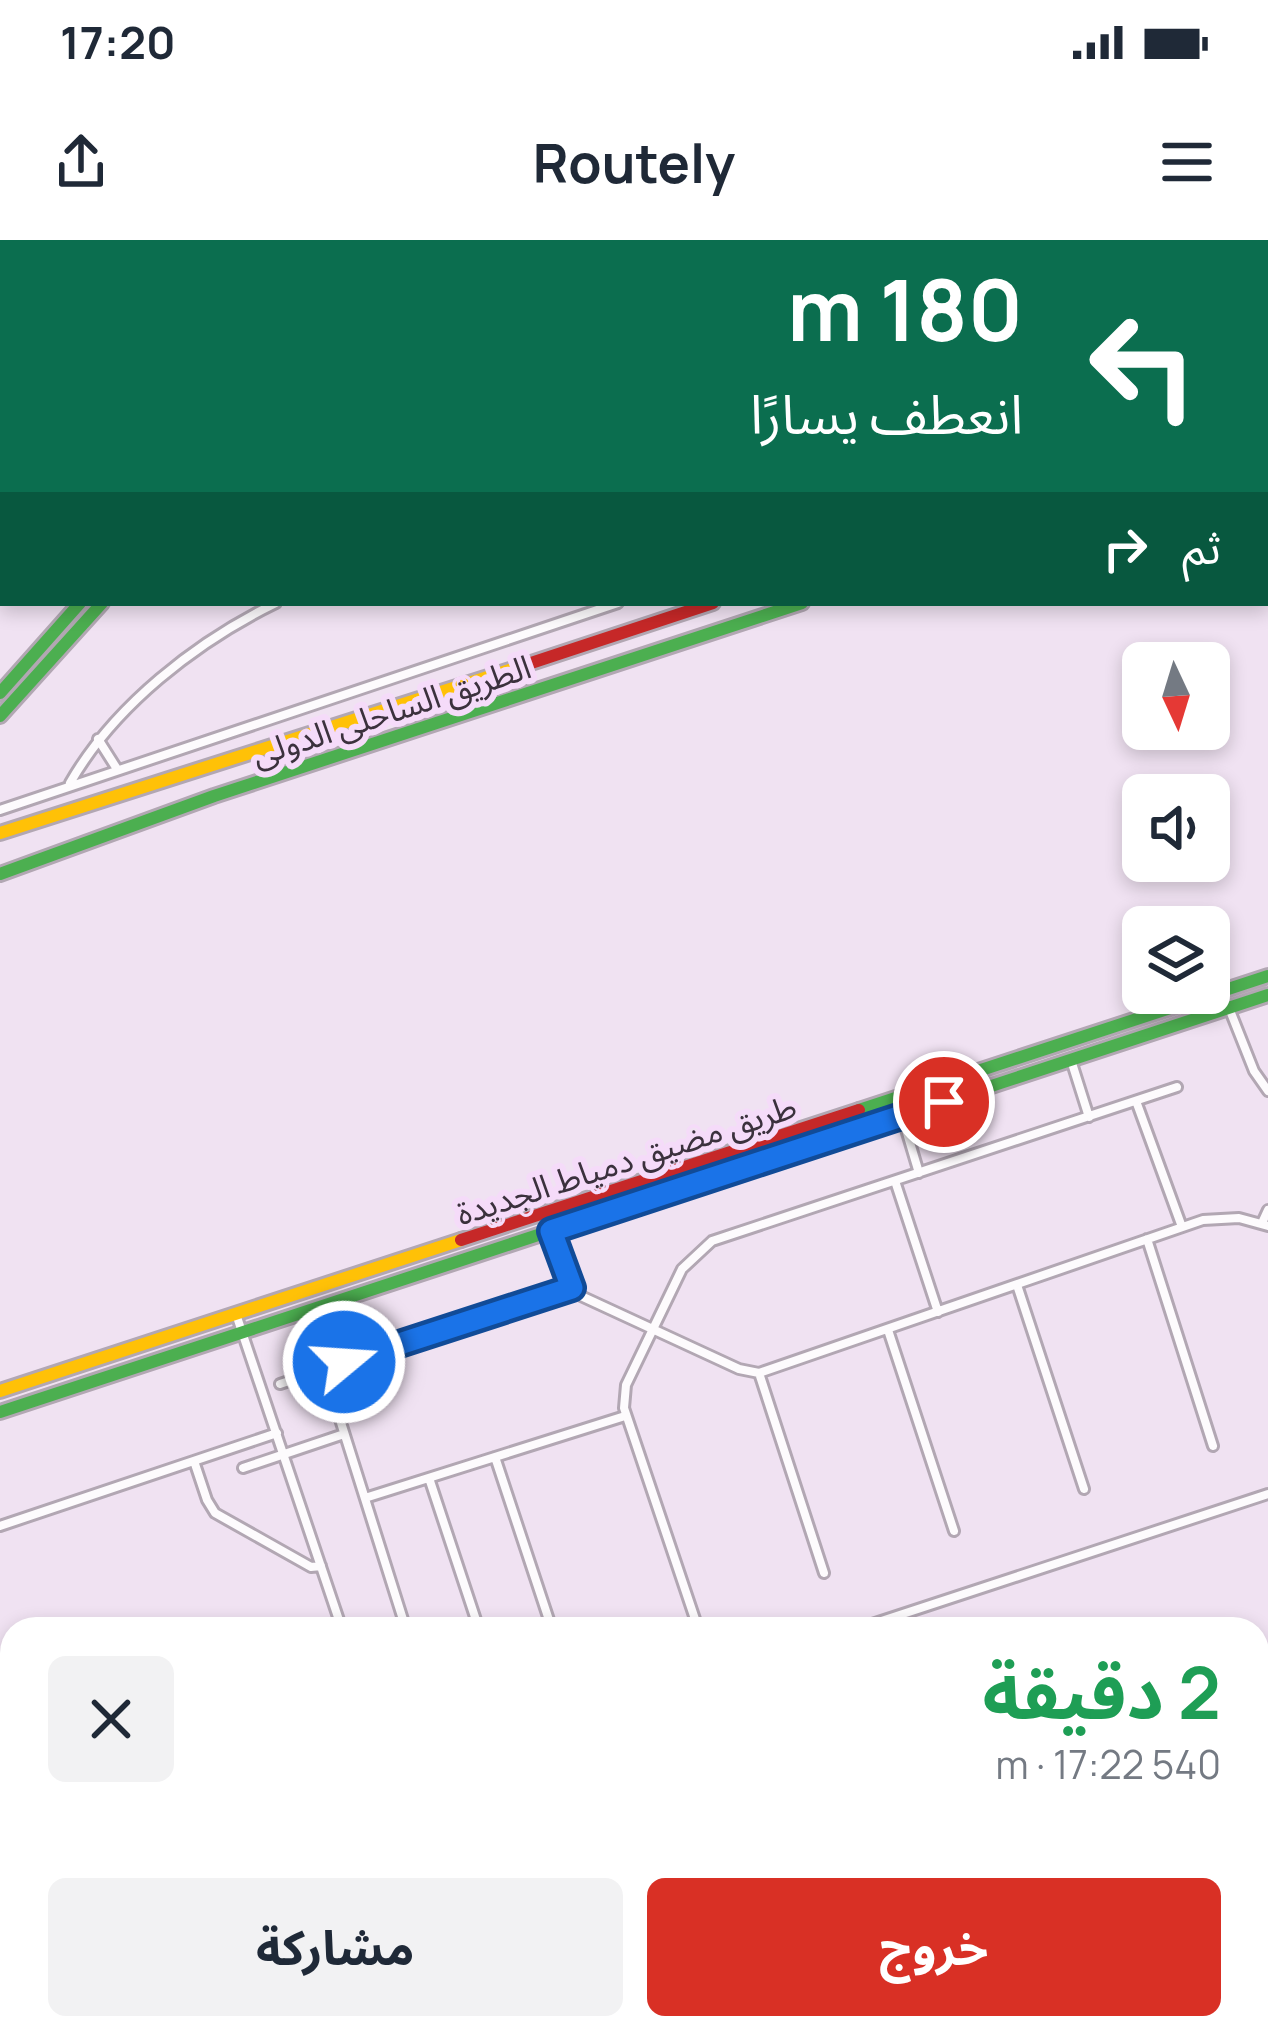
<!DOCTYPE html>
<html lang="ar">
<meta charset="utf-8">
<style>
:root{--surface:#fff;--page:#f2f2f3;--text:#1f2937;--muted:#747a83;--accent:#d93025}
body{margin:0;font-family:Manrope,"Noto Sans Arabic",sans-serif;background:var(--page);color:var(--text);direction:rtl;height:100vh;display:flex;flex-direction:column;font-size:45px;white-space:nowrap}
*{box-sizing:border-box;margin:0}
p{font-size:39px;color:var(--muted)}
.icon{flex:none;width:66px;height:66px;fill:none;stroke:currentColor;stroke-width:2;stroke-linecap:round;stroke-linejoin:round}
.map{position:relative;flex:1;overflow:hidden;direction:ltr}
.drawer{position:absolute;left:0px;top:1377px;width:1269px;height:423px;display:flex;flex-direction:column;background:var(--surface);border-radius:36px 36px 0 0;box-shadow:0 6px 18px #0003;direction:rtl}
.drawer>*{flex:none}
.top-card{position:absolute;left:0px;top:0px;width:1269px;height:366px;box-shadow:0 6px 18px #0003;direction:rtl;background:#0b6e4f;color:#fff;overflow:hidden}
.needle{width:78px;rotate:176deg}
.controls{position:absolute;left:1122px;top:402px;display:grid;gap:24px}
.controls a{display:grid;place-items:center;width:108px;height:108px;border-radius:18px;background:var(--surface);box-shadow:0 6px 18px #0003;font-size:60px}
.pin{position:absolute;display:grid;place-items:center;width:102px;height:102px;color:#fff;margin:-51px;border:6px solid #fff;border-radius:50%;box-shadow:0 3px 12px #0007}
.me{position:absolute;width:132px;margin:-66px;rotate:72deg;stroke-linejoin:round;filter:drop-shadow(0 0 9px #0008)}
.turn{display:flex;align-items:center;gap:42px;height:252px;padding:0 48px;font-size:54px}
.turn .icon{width:156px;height:156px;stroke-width:2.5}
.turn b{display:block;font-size:84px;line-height:102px}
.then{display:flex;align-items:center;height:114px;padding:0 48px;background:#0003;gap:24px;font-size:45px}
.round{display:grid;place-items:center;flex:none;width:126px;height:126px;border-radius:18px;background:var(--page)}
.summary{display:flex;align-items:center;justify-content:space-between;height:204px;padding:0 48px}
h1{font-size:72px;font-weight:700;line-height:90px;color:#1e9e55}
.button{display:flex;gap:24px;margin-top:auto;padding:24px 48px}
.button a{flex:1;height:138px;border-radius:18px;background:var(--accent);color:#fff;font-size:48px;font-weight:700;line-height:138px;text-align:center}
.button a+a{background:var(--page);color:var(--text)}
.status{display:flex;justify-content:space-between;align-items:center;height:84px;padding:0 60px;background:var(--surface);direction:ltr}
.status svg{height:33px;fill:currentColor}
header{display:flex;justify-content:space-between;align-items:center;height:156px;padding:0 48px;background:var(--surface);font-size:54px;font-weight:700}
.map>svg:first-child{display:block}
.water{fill:#c0c7f8}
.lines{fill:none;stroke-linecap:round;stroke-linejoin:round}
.street-casing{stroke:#b2a7b3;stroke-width:14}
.fast-casing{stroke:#b2a7b3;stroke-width:18}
.slow-casing{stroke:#b2a7b3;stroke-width:18}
.jam-casing{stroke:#b2a7b3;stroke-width:18}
.street{stroke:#fdfbfd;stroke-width:8}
.fast{stroke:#4caf50;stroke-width:12}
.slow{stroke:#ffc107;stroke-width:12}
.jam{stroke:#c62828;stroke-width:12}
.route-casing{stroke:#114b97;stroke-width:30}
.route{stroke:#1a73e8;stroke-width:21}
.labels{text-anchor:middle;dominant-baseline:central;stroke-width:12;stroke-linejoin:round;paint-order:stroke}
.street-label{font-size:33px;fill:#3b313d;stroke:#f5dbf9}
</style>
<div class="status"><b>17:20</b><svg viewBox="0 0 49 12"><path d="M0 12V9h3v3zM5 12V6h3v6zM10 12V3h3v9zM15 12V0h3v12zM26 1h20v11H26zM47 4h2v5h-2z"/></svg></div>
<header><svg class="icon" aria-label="menu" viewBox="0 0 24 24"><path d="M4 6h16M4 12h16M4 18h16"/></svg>Routely<svg class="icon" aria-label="share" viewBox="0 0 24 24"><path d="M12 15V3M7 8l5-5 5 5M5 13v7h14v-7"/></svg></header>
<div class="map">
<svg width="1268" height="1799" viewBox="0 0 1268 1799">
<rect width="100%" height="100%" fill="#f0e2f2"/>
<!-- water -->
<path class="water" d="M1268,1633V1799H778L811,1788H1257V1637Z"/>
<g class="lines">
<!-- street casing -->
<g class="street-casing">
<path id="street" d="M645,0L646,3
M746,3L755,0
M0,66L3,65
M0,147L3,146
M1266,243L1268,247
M0,244L3,242
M0,272V297
M98,499L117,529
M70,543C114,466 196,402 276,363
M0,570L618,363
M1229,768L1254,831L1268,851
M1071,820L1089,877
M1136,861L1182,987
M902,876L919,933
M895,941L938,1072
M1262,983L1268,970
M551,991L569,1042L581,1056L739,1129L759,1133L1203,980L1239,978L1268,986
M1147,999L1213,1206
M1017,1045L1084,1249
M236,1074L342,1389
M888,1090L954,1291
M343,1123L334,1138L332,1154L406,1389
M759,1133L824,1333
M280,1144L572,1047
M495,1217L552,1389
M194,1221L207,1260L215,1273L311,1327L321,1326
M243,1228L344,1194
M429,1238L479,1389
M365,1258L625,1176
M0,1286L277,1193
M695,1379L624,1168L626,1145L682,1029L712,1001L1177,847
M857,1389L1268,1254
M0,1448L12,1445
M1257,1523L1268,1519
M450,1799L486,1788"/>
</g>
<!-- fast casing -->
<g class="fast-casing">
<path id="fast" d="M539,0L540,3
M556,0L557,3
M1063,3L1072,0
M1117,3L1126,0
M0,453L80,363
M0,476L102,363
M0,634L214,556L802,363
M859,870L1268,736
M0,1172L1268,755"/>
</g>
<!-- slow casing -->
<g class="slow-casing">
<path id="slow" d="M92,0L93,3
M1266,172H1268
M1266,212L1268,211
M0,593L522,426
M0,1151L461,1000"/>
</g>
<!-- jam casing -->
<g class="jam-casing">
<path id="jam" d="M108,0L109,3
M522,426L713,363
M461,1000L859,870"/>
</g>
<!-- street -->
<use href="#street" class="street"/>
<!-- fast -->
<use href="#fast" class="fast"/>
<!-- slow -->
<use href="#slow" class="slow"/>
<!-- jam -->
<use href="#jam" class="jam"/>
</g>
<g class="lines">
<!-- route casing -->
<g class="route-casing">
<path id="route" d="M344,1122L572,1048L551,991L944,862"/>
</g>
<!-- route -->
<use href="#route" class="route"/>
</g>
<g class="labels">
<!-- street labels -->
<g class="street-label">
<text transform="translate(391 470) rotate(-18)">الطريق الساحلى الدولى</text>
<text transform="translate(626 919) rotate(-18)">طريق مضيق دمياط الجديدة</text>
</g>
</g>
</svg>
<div class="controls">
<a><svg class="needle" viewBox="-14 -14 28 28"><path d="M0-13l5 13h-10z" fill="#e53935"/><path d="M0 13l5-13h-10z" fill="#747a83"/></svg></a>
<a><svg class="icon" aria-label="sound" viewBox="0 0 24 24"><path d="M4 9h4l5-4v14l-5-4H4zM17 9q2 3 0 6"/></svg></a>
<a><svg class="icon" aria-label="layers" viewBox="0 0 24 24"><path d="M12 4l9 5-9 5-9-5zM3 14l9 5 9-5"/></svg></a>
</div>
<div class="pin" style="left:944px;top:862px;background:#d93025"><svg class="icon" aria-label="arrive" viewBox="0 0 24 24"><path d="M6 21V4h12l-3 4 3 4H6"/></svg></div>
<svg class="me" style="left:344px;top:1122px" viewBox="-20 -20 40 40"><circle r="17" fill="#1a73e8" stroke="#fff" stroke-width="3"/><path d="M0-11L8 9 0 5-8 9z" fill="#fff"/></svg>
<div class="top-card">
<div class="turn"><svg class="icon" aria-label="left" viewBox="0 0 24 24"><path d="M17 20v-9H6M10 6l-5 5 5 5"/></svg><div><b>180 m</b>انعطف يسارًا</div></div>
<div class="then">ثم<svg class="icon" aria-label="right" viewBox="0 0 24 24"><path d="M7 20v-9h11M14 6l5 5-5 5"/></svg></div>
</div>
<section class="drawer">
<div class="summary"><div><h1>2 دقيقة</h1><p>540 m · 17:22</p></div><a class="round"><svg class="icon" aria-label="close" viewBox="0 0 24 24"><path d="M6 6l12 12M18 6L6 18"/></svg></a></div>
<div class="button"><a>خروج</a><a>مشاركة</a></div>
</section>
</div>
